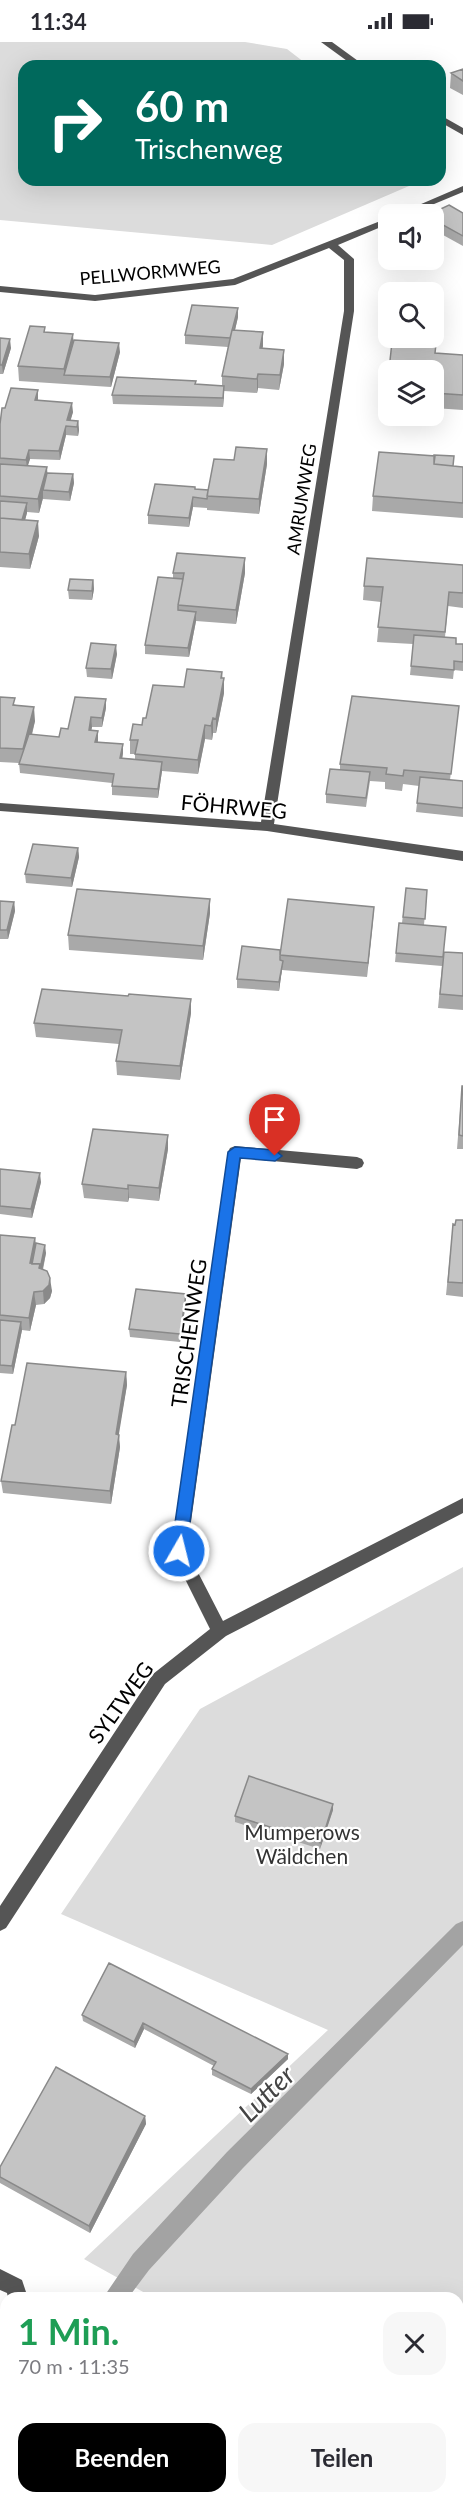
<!DOCTYPE html>
<html lang="de">
<meta charset="utf-8">
<style>
:root{--surface:#fff;--page:#f7f7f7;--text:#2b2b33;--muted:#7c7c81;--accent:#000}
body{margin:0;font-family:Lato,sans-serif;background:var(--page);color:var(--text);height:100vh;display:flex;flex-direction:column;font-size:22px;white-space:nowrap}
*{box-sizing:border-box;margin:0}
p{font-size:20px;color:var(--muted)}
.icon{flex:none;width:33px;height:33px;fill:none;stroke:currentColor;stroke-width:2;stroke-linecap:round;stroke-linejoin:round}
.map{position:relative;flex:1;overflow:hidden}
.drawer{position:absolute;left:0px;top:2250px;width:464px;height:212px;display:flex;flex-direction:column;background:var(--surface);border-radius:18px 18px 0 0;box-shadow:0 6px 24px #0002}
.drawer>*{flex:none}
.top-card{position:absolute;left:18px;top:18px;width:428px;height:126px;border-radius:18px;box-shadow:0 6px 24px #0002;background:#00695c;color:#fff;overflow:hidden}
.fabs{position:absolute;left:378px;top:162px;display:grid;gap:12px}
.fabs a{display:grid;place-items:center;width:66px;height:66px;border-radius:12px;background:var(--surface);box-shadow:0 6px 24px #0002;font-size:30px}
.pin{position:absolute;display:grid;place-items:center;width:51px;height:51px;color:#fff;margin:-62px -26px;border-radius:50% 50% 50% 0;rotate:-45deg;box-shadow:0 0 6px #0007}
.pin .icon{rotate:45deg}
.me{position:absolute;width:66px;margin:-33px;rotate:8deg;stroke-linejoin:round;filter:drop-shadow(0 0 4px #0008)}
.turn{display:flex;align-items:center;gap:21px;height:126px;padding:0 18px;font-size:27px}
.turn .icon{width:78px;height:78px;stroke-width:2.5}
.turn b{display:block;font-size:42px;line-height:51px}
.round{display:grid;place-items:center;flex:none;width:63px;height:63px;border-radius:18px;background:var(--page)}
.summary{display:flex;align-items:center;justify-content:space-between;height:102px;padding:0 18px}
h1{font-size:36px;font-weight:700;line-height:45px;color:#1e9e55}
.cta{display:flex;gap:12px;margin-top:auto;padding:12px 18px}
.cta a{flex:1;height:69px;border-radius:18px;background:var(--accent);color:#fff;font-size:24px;font-weight:700;line-height:69px;text-align:center}
.cta a+a{background:var(--page);color:var(--text)}
.status{display:flex;justify-content:space-between;align-items:center;height:42px;padding:0 30px;background:var(--surface);direction:ltr}
.status svg{height:16px;fill:currentColor}
.map>svg:first-child{display:block}
.green{fill:#dcdcdc}
.lines{fill:none;stroke-linecap:round;stroke-linejoin:round}
.stream{fill:#a3a3a3;fill-rule:evenodd}
.minor{fill:#555;fill-rule:evenodd}
.wall{fill:#a9a9a9}
.shaded-wall{fill:#898989}
.building{fill:#c4c4c4;stroke:#898989;stroke-width:1.5}
.route{fill:#1a73e8;stroke:#114b97;stroke-width:1.5}
.labels{text-anchor:middle;dominant-baseline:central;stroke-width:4.5;stroke-linejoin:round;paint-order:stroke}
.far-street-label{font-size:18px;fill:#000;stroke:#fff}
.street-label{font-size:21px;fill:#000;stroke:#fff}
.park-label{font-size:21px;fill:#333;stroke:#fff}
.near-water-label{font-size:27px;font-style:italic;fill:#444;stroke:#fff}
</style>
<div class="status"><b>11:34</b><svg viewBox="0 0 49 12"><path d="M0 12V9h3v3zM5 12V6h3v6zM10 12V3h3v9zM15 12V0h3v12zM26 1h20v11H26zM47 4h2v5h-2z"/></svg></div>
<div class="map">
<svg width="463" height="2461" viewBox="0 0 463 2461">
<rect width="100%" height="100%" fill="#fff"/>
<!-- green -->
<path class="green" d="M0,0H245L287,7L309,24H24V138H423L272,203L0,178Z
M463,1525V2425L458,2422V2256H154L84,2217L328,1988L61,1872L200,1667Z
M0,2394L6,2397V2456H112L122,2461H0Z"/>
<g class="lines">
<!-- stream -->
<path class="stream" d="M463,1879V1903L243,2126L149,2228L128,2256H103L133,2212L227,2110L456,1882Z
M6,2383V2409L0,2411V2385Z"/>
<!-- minor -->
<path class="minor" d="M321,0H332L365,24H354Z
M440,73L463,86V93L440,80Z
M463,144V150L410,172H398Z
M388,176V182L338,203L354,217V269L274,782L463,809V819L267,789L0,769V761L261,780L344,269V218L329,206L235,243L95,259L0,250V244L95,253L233,237Z
M235,1104L357,1115L362,1117L364,1121L362,1125L357,1127L241,1116L187,1509L223,1579L463,1456V1471L226,1594L165,1642L6,1886L0,1889V1864L153,1632L210,1587L171,1509L228,1110L230,1106Z
M0,2227L22,2238L28,2256H8L7,2251L0,2248Z
M6,2279V2299L0,2301V2281Z
M118,2456H138V2461H118Z
M317,2456H345L347,2461H319Z"/>
</g>
<!-- wall -->
<path class="wall" d="M463,27V53L450,46L451,31Z
M463,171V204L434,188V172Z
M238,266V275L235,288L263,304L262,306L284,322L279,348L258,346L257,351L224,349L223,365L113,362L112,353L196,342L222,344V334L228,305L185,302V293Z
M45,291L120,310L111,345L19,339L18,324Z
M0,296L11,306L3,332H0Z
M435,311L463,313V368L434,366V328Z
M388,330V363H386Z
M38,357V358L73,370L70,379H78L79,388L78,394L66,393L60,418L30,417L27,424L47,425V431L73,432L74,441L70,459L43,457V456L39,471L27,470L25,478L39,494L30,527L0,525V382L5,366Z
M267,422L259,472L207,468V466L193,465L189,485L148,482V473L195,447L208,448Z
M453,424L463,425V476L372,469L373,454Z
M463,523V566L448,564L445,595L456,602H463V629L454,628L453,637L410,633L413,602L377,600L381,560L363,558L364,544Z
M173,531H245L236,582L196,579L189,615L145,612V603L173,536Z
M93,538L94,547L92,558L69,557L68,548Z
M117,612L112,637L87,635L86,626Z
M222,630L224,651L216,691H213L212,698L205,697L198,732L162,729L158,756L112,753V741L20,731L19,721L0,720V655L16,663L35,679L32,693L59,695L68,687L106,666L102,685H92L91,689L98,698V700L123,702V711L122,716L135,717V712H130V698L142,683L146,676L184,645Z
M459,664L450,738L463,739V775L416,770L419,744L403,742L402,749L385,747V740L370,739L366,765L326,761V752L340,727V722Z
M78,806L79,815L72,845L26,841L25,832Z
M406,846L427,848L424,883L443,915L463,911V968L438,966L442,924L395,920L399,881H402Z
M0,859L14,860L15,869L8,897H0Z
M374,865L367,935L282,928L279,949L237,946V937L280,908Z
M210,871L203,918L69,908L68,893Z
M128,954L191,957V971L180,1038L117,1033L116,1019L119,1002L36,995L34,981Z
M462,1044H463V1107H457Z
M168,1107L159,1159L129,1156L128,1160L84,1156L82,1142Z
M0,1127L41,1140L32,1176L0,1172Z
M463,1178V1255L446,1253L453,1182L455,1183Z
M0,1193L36,1201L46,1211L43,1228L52,1249L50,1256L44,1262L36,1263L30,1289L22,1288L13,1332L0,1331Z
M186,1252V1260L180,1300L130,1295L129,1287Z
M126,1330L127,1343L118,1393L120,1405L111,1462L3,1451L1,1439L15,1383Z
M333,1762V1768L320,1807L235,1780V1774Z
M109,1921L288,2017L251,2052L212,2033V2027L214,2024L144,1987L135,2006L83,1979L82,1973Z
M145,2074L146,2082L90,2191L0,2141V2125Z"/>
<!-- shaded-wall -->
<path class="shaded-wall" d="M238,266V275L231,305V296Z
M263,290V304L260,321V306Z
M73,292L74,307L64,333V327Z
M10,297L11,306L3,332L2,323Z
M119,301L120,310L111,345L110,335Z
M284,308V322L279,348L280,333Z
M258,332V346L257,351V337Z
M224,344V353L223,365V356Z
M38,348V357L35,367V358Z
M72,361L73,370L69,384L67,378Z
M78,379L79,388L78,394L77,385Z
M66,384V393L60,418L59,409Z
M267,407V422L259,472V457Z
M29,408L30,417L27,427L26,418Z
M47,425L48,440L43,448V456L39,471L38,457Z
M73,432L74,441L70,459L69,450Z
M193,455V465L189,485V476Z
M27,461V471L21,493L20,483Z
M38,479L39,494L30,527L29,512Z
M245,516V531L236,582V568Z
M93,538L94,547L92,558V549Z
M196,570V579L189,615L188,606Z
M116,603L117,612L112,637L111,627Z
M224,636V651L216,691V677Z
M106,657V666L102,685V676Z
M34,665L35,679L24,722L23,707Z
M91,675L92,685L89,698V688Z
M213,676V691L212,698L211,684Z
M205,683V697L198,732V718Z
M98,689V698L96,709L95,700Z
M123,702V711L121,725L120,716Z
M162,720V729L158,756V747Z
M78,806L79,815L72,845L71,836Z
M210,857V871L203,918V904Z
M14,860L15,869L8,897L7,888Z
M374,865L373,879L367,935L368,921Z
M283,919L282,927L279,949V940Z
M191,957V971L180,1038V1024Z
M168,1093V1107L159,1159V1146Z
M40,1131L41,1140L32,1176L31,1167Z
M128,1143L129,1156L128,1160Z
M35,1196L37,1210L34,1227L30,1221Z
M45,1203L46,1211L40,1239L39,1226Z
M50,1236L52,1249L50,1256L44,1262L43,1249Z
M34,1250L36,1263L30,1289L29,1276Z
M186,1252V1260L180,1300V1292Z
M21,1280L22,1288L13,1332L12,1324Z
M126,1330L127,1343L117,1404L116,1392Z
M119,1393L120,1405L111,1462L110,1449Z
M333,1762V1768L320,1807L321,1801Z
M143,1981L144,1987L135,2006L134,2000Z
M288,2012V2017L251,2052V2047Z
M145,2074L146,2082L90,2191L89,2184Z"/>
<!-- building -->
<path class="building" d="M463,27V39L451,31Z
M449,163L463,171V194L434,178V172H430Z
M192,263L238,266L230,296L185,293Z
M30,284L45,285L44,290L73,292L64,327L18,324Z
M232,288L263,290L260,306L284,308L280,333L258,332L257,337L222,334Z
M0,296L10,297L2,323H0Z
M74,298L119,301L110,335L64,333Z
M392,300L436,302L435,311L463,313V353L434,351V328H389Z
M388,330V349L386,348Z
M117,335L196,339L195,342L224,344L223,356L112,353Z
M11,346L38,348L35,358L72,361L67,378L78,379L77,385L66,384L59,409L29,408L26,418L0,416V382L2,366H5Z
M236,405L267,407L259,457L207,454L214,417L234,418Z
M379,410L435,414L434,422L463,425V461L373,454Z
M434,413L454,414L453,424L434,422Z
M0,422L47,425L38,457L0,454Z
M47,431L73,432L69,450L43,448Z
M155,442L195,445V447L208,448L207,457L193,455L189,476L148,473Z
M0,459L27,461L22,478L0,476Z
M0,476L38,479L29,512L0,510Z
M177,511L245,516L236,568L178,563L184,531H173Z
M367,516L463,523V551L449,550L445,590L378,585L383,545L364,544Z
M158,535L183,537L178,563V568L196,570L188,606L145,603Z
M70,537L93,538L92,549L68,548Z
M414,593L456,596V602H463V620L454,619V628L411,624Z
M91,601L116,603L111,627L86,626Z
M187,627L222,630L221,636H224L216,677L213,676L211,684L205,683L198,718L135,712L138,698H130L133,682L142,683L143,676H146L153,643L184,645Z
M352,654L459,664L451,732L404,728L403,734L386,732L387,726L340,722Z
M0,655L15,656L13,663L34,665L23,707L0,706Z
M75,655L106,657L102,676L91,675L89,688L98,689L95,700L123,702L120,716L162,720L158,747L112,744L114,732L19,722L29,692L59,695L61,686L68,687Z
M330,727L370,730L366,756L326,752Z
M420,735L463,739V766L417,761Z
M33,802L78,806L71,836L25,832Z
M406,846L427,848L425,877L403,875Z
M77,847L210,857L203,904L68,893Z
M288,857L374,865L368,921L280,913Z
M0,859L14,860L7,888H0Z
M399,881L446,885L443,915L396,911Z
M242,904L280,908V918L283,919L279,940L237,937Z
M444,910L463,911V954L440,952Z
M42,947L128,954L129,952L191,957L180,1024L116,1019L122,988L34,981Z
M462,1044H463V1094L459,1093Z
M93,1087L168,1093L159,1146L128,1143V1147L82,1142Z
M0,1127L40,1131L31,1167L0,1164Z
M456,1178H463V1241L448,1240L453,1182L455,1183Z
M0,1193L35,1196L30,1221L40,1222L39,1226L47,1229L50,1236L49,1243L43,1249L34,1250L29,1276L0,1273Z
M36,1201L45,1203L40,1227V1222H32Z
M136,1247L186,1252L180,1292L129,1287Z
M0,1278L21,1280L12,1324L0,1323Z
M27,1321L126,1330L116,1392L119,1393L110,1449L1,1439L12,1383H15Z
M249,1734L333,1762L321,1801L235,1774Z
M109,1921L288,2012L251,2047L212,2027L216,2020L143,1981L134,2000L82,1973Z
M56,2025L145,2074L89,2184L0,2135V2125Z"/>
<!-- route -->
<path class="route" d="M235,1105L275,1108L282,1114L275,1119L240,1116L186,1509L184,1514L179,1516L174,1514L171,1509L228,1110Z"/>
<g class="labels">
<!-- far-street labels -->
<g class="far-street-label">
<text transform="translate(150 230) rotate(-5)">PELLWORMWEG</text>
<text transform="translate(301 457) rotate(-81)">AMRUMWEG</text>
</g>
<!-- street labels -->
<g class="street-label">
<text transform="translate(234 764) rotate(5)">FÖHRWEG</text>
<text transform="translate(188 1291) rotate(-82)">TRISCHENWEG</text>
<text transform="translate(120 1660) rotate(-54)">SYLTWEG</text>
</g>
<!-- park labels -->
<g class="park-label">
<text x="302" y="1789">Mumperows<tspan x="302" dy="24">Wäldchen</tspan></text>
</g>
<!-- near-water labels -->
<g class="near-water-label">
<text transform="translate(266 2051) rotate(-45)">Lutter</text>
</g>
</g>
</svg>
<div class="fabs">
<a><svg class="icon" aria-label="sound" viewBox="0 0 24 24"><path d="M4 9h4l5-4v14l-5-4H4zM17 9q2 3 0 6"/></svg></a>
<a><svg class="icon" aria-label="search" viewBox="0 0 24 24"><circle cx="10" cy="10" r="6"/><path d="M15 15l6 6"/></svg></a>
<a><svg class="icon" aria-label="layers" viewBox="0 0 24 24"><path d="M12 4l9 5-9 5-9-5zM3 14l9 5 9-5"/></svg></a>
</div>
<div class="pin" style="left:275px;top:1114px;background:#d93025"><svg class="icon" aria-label="arrive" viewBox="0 0 24 24"><path d="M6 21V4h12l-3 4 3 4H6"/></svg></div>
<svg class="me" style="left:179px;top:1509px" viewBox="-20 -20 40 40"><circle r="17" fill="#1a73e8" stroke="#fff" stroke-width="3"/><path d="M0-11L8 9 0 5-8 9z" fill="#fff"/></svg>
<div class="top-card">
<div class="turn"><svg class="icon" aria-label="right" viewBox="0 0 24 24"><path d="M7 20v-9h11M14 6l5 5-5 5"/></svg><div><b>60 m</b>Trischenweg</div></div>
</div>
<section class="drawer">
<div class="summary"><div><h1>1 Min.</h1><p>70 m · 11:35</p></div><a class="round"><svg class="icon" aria-label="close" viewBox="0 0 24 24"><path d="M6 6l12 12M18 6L6 18"/></svg></a></div>
<div class="cta"><a>Beenden</a><a>Teilen</a></div>
</section>
</div>
